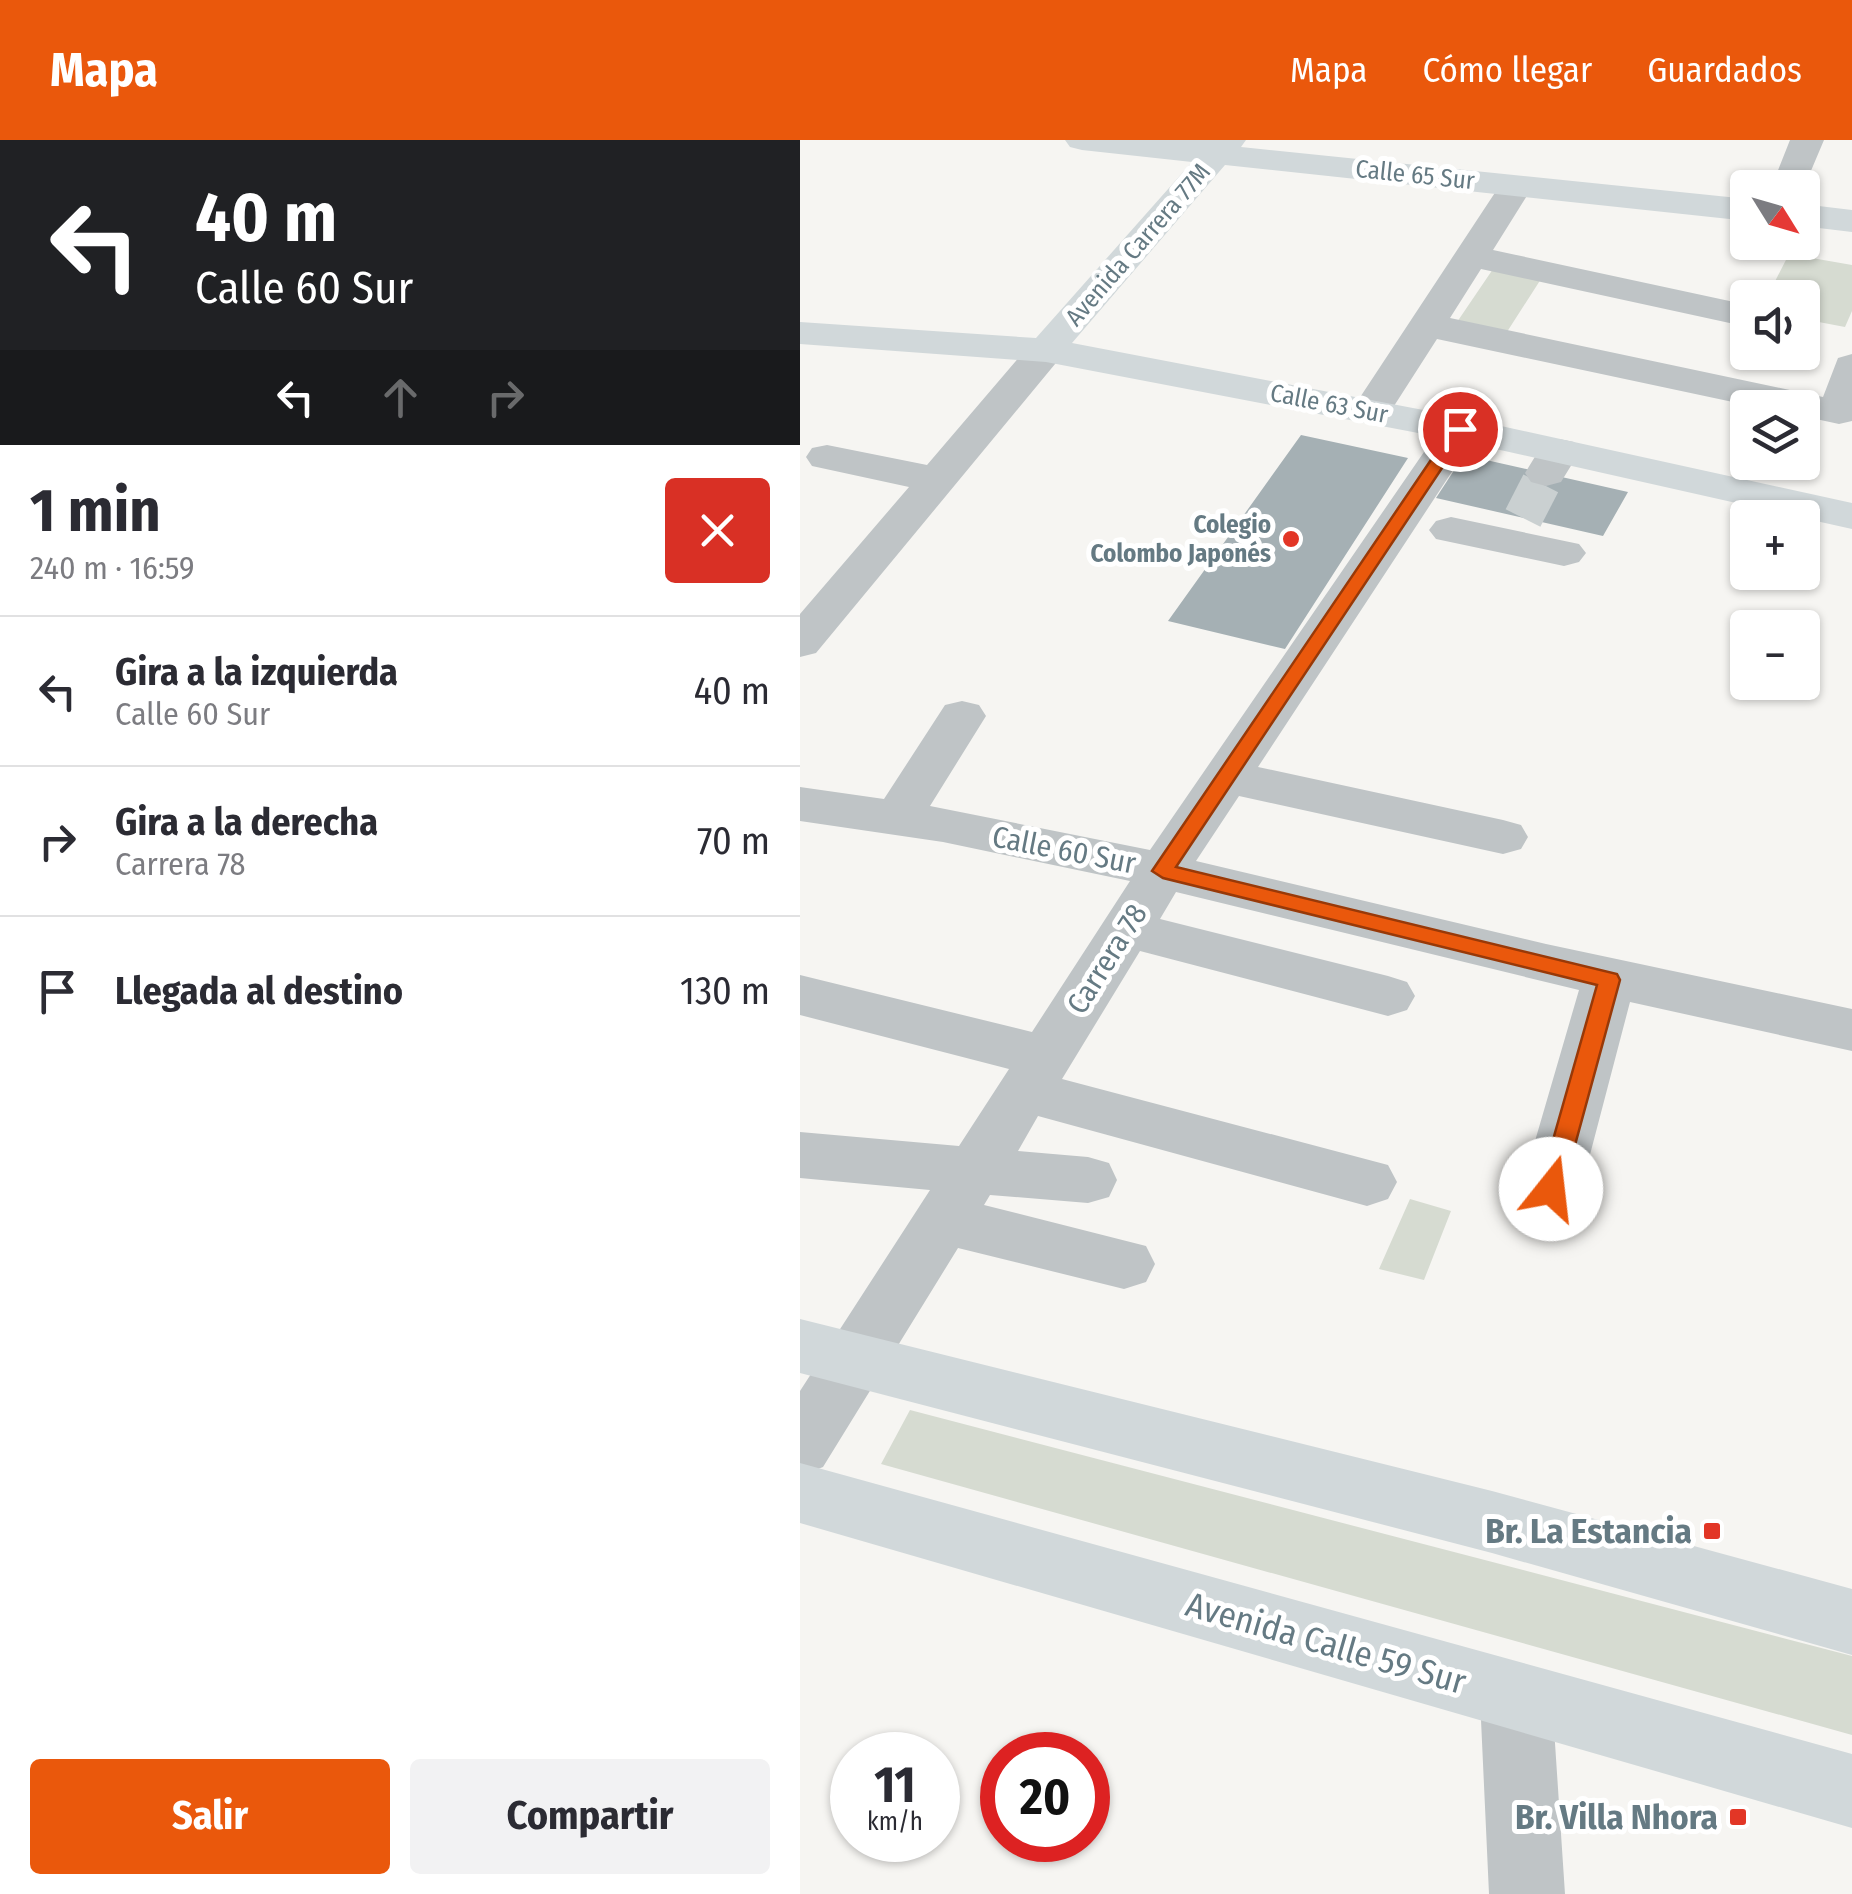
<!DOCTYPE html>
<html lang="es">
<meta charset="utf-8">
<style>
:root{--surface:#fff;--page:#f2f2f3;--text:#2b2b33;--muted:#7c7c81;--line:#e1e1e2;--accent:#ea580c}
body{margin:0;font-family:"Fira Sans Condensed",sans-serif;background:var(--page);color:var(--text);height:100vh;display:flex;flex-direction:column;font-size:38px;white-space:nowrap}
*{box-sizing:border-box;margin:0}
p{font-size:32px;color:var(--muted)}
.icon{flex:none;width:55px;height:55px;fill:none;stroke:currentColor;stroke-width:2;stroke-linecap:round;stroke-linejoin:round}
.map{position:relative;flex:1;overflow:hidden}
.details{display:flex;flex-direction:column;background:var(--surface);width:800px}
.details>*{flex:none}
.banner{background:#202124;color:#fff;overflow:hidden}
.needle{width:65px;rotate:127deg}
.controls{position:absolute;left:930px;top:30px;display:grid;gap:20px}
.controls a{display:grid;place-items:center;width:90px;height:90px;border-radius:10px;background:var(--surface);box-shadow:0 2px 8px #0004;font-size:50px}
.speed{position:absolute;left:30px;top:1592px;display:flex;gap:20px;font-size:50px;font-weight:700;text-align:center}
.speed>*{display:grid;place-content:center;width:130px;height:130px;border-radius:50%;background:var(--surface);box-shadow:0 2px 8px #0004;line-height:1}
.speed small{font-size:25px;font-weight:400}
.speed .limit{border:15px solid #d22;background:#fff;color:#111}
.pin{position:absolute;display:grid;place-items:center;width:85px;height:85px;color:#fff;margin:-42px;border:5px solid #fff;border-radius:50%;box-shadow:0 2px 10px #0007}
.me{position:absolute;width:110px;margin:-55px;rotate:16deg;stroke-linejoin:round;filter:drop-shadow(0 0 8px #0008)}
.turn{display:flex;align-items:center;gap:35px;height:210px;padding:0 30px;font-size:45px}
.turn .icon{width:130px;height:130px;stroke-width:2.5}
.turn b{display:block;font-size:70px;line-height:85px}
.lanes{display:flex;align-items:center;height:95px;padding:0 30px;background:#0003;justify-content:center;gap:50px;direction:ltr}
.lanes .off{opacity:.35}
.round{display:grid;place-items:center;flex:none;width:105px;height:105px;border-radius:10px;background:var(--page)}
.headline{display:flex;align-items:center;justify-content:space-between;height:170px;padding:0 30px}
h1{font-size:60px;font-weight:700;line-height:75px}
.action{display:flex;gap:20px;margin-top:auto;padding:20px 30px}
.action a{flex:1;height:115px;border-radius:10px;background:var(--accent);color:#fff;font-size:40px;font-weight:700;line-height:115px;text-align:center}
.action a+a{background:var(--page);color:var(--text)}
ul{padding:0;list-style:none}
li{display:flex;align-items:center;gap:30px;height:150px;padding:0 30px;border-top:2px solid var(--line)}
li div{flex:1}
li b{display:block;font-size:38px}
li em{font-style:normal}
header{display:flex;align-items:center;gap:60px;box-sizing:border-box;height:140px;padding:0 50px;background:var(--accent);color:#fff}
header strong{font-size:48px}
nav{display:flex;gap:55px;margin-inline-start:auto;font-size:35px}
main{display:flex;flex:1;min-height:0}
.map>svg:first-child{display:block}
.green{fill:#d6dbd1}
.building{fill:#a5b0b4}
.lines{fill:none;stroke-linecap:round;stroke-linejoin:round}
.minor-tunnel{stroke:#cad0d1;stroke-width:39;stroke-dasharray:39 19;stroke-linecap:butt}
.minor{fill:#bfc4c6;fill-rule:evenodd}
.major{fill:#d1d8da;fill-rule:evenodd}
.route{fill:#ea580c;stroke:#983908;stroke-width:2.5}
.poi-dot{fill:#e23626;stroke:#fff;stroke-width:4}
.labels{text-anchor:middle;dominant-baseline:central;stroke-width:10;stroke-linejoin:round;paint-order:stroke}
.far-street-label{font-size:25px;fill:#657a83;stroke:#fff}
.far-poi-label{font-size:25px;font-weight:bold;fill:#657a83;stroke:#fff;text-anchor:end}
.street-label{font-size:30px;fill:#657a83;stroke:#fff}
.near-poi-label{font-size:35px;font-weight:bold;fill:#657a83;stroke:#fff;text-anchor:end}
.near-street-label{font-size:35px;fill:#657a83;stroke:#fff}
</style>
<header>
<strong>Mapa</strong>
<nav><a>Mapa</a><a>Cómo llegar</a><a>Guardados</a></nav>
</header>
<main>
<section class="details">
<div class="banner">
<div class="turn"><svg class="icon" aria-label="left" viewBox="0 0 24 24"><path d="M17 20v-9H6M10 6l-5 5 5 5"/></svg><div><b>40 m</b>Calle 60 Sur</div></div>
<div class="lanes"><svg class="icon" aria-label="left" viewBox="0 0 24 24"><path d="M17 20v-9H6M10 6l-5 5 5 5"/></svg><svg class="icon off" aria-label="ahead" viewBox="0 0 24 24"><path d="M12 20V5M6 11l6-6 6 6"/></svg><svg class="icon off" aria-label="right" viewBox="0 0 24 24"><path d="M7 20v-9h11M14 6l5 5-5 5"/></svg></div>
</div>
<div class="headline"><div><h1>1 min</h1><p>240 m · 16:59</p></div><a class="round" style="background:#d93025;color:#fff"><svg class="icon" aria-label="close" viewBox="0 0 24 24"><path d="M6 6l12 12M18 6L6 18"/></svg></a></div>
<ul>
<li><svg class="icon" aria-label="left" viewBox="0 0 24 24"><path d="M17 20v-9H6M10 6l-5 5 5 5"/></svg><div><b>Gira a la izquierda</b><p>Calle 60 Sur</p></div><em>40 m</em></li>
<li><svg class="icon" aria-label="right" viewBox="0 0 24 24"><path d="M7 20v-9h11M14 6l5 5-5 5"/></svg><div><b>Gira a la derecha</b><p>Carrera 78</p></div><em>70 m</em></li>
<li><svg class="icon" aria-label="arrive" viewBox="0 0 24 24"><path d="M6 21V4h12l-3 4 3 4H6"/></svg><div><b>Llegada al destino</b></div><em>130 m</em></li>
</ul>
<div class="action"><a>Salir</a><a>Compartir</a></div>
</section>
<div class="map">
<svg width="1052" height="1754" viewBox="0 0 1052 1754">
<rect width="100%" height="100%" fill="#f6f5f2"/>
<!-- green -->
<path class="green" d="M989,114L1052,125V171L1045,187L1003,179L1002,158L967,157Z
M693,129L741,139L705,195L655,185Z
M610,1059L651,1071L624,1140L579,1129Z
M110,1270L1052,1516V1595L81,1324Z"/>
<!-- building -->
<path class="building" d="M501,295L608,318L485,509L368,481Z
M664,315L828,352L803,396L636,358Z"/>
<g class="lines">
<!-- minor-tunnel -->
<path class="minor-tunnel" d="M723,378L746,333"/>
<!-- minor -->
<path class="minor" d="M990,0H1024L1002,52V48H971Z
M716,36L728,39L733,46L693,110L948,165V187L681,129L650,178L1023,257L1038,218L1052,214V281L1039,284L1002,276V268H961L637,199L585,280L571,283L557,280L551,271L704,39Z
M246,198L260,202L265,210L260,218L16,513L0,517V474L109,347L12,326L6,317L12,308L27,305L127,325L232,202Z
M660,277L674,280L680,289L458,627L703,680L721,685L728,697L721,709L703,714L439,656L396,721L746,804L1052,869V911L830,862L781,1049L772,1066L751,1073L730,1066L721,1049L779,850L376,752L360,779L588,836L607,842L615,856L607,870L588,876L340,811L262,939L588,1025L597,1042L588,1059L567,1066L238,976L218,1011L288,1017L309,1023L317,1040L309,1057L288,1063L190,1055L184,1065L346,1106L355,1124L346,1142L324,1149L158,1108L23,1327L0,1336V1251L130,1050L0,1038V992L159,1006L209,929L0,875V835L232,892L330,741L143,702L0,681V647L84,659L145,565L162,561L179,565L186,576L130,666L350,710L646,280Z
M759,299L774,302L780,311L761,342L746,346L731,342L725,333L744,302Z
M651,377L779,404L786,413L779,422L764,426L636,399L629,390L636,381Z
M716,1523L741,1533L752,1558L765,1754H689L680,1558L691,1533Z"/>
<!-- major -->
<path class="major" d="M265,0H446L441,7L948,59V81L425,25L272,203L660,277L1052,363V389L660,301L246,222L0,204V182L236,198L392,22L282,10L270,7Z
M1002,64L1052,70V92L1002,86Z
M0,1179L692,1351L1052,1449V1515L692,1413L0,1233Z
M0,1323L1052,1614V1688L0,1383Z"/>
</g>
<!-- route -->
<path class="route" d="M654,286L668,289L376,727L817,834L820,840L763,1049L751,1059L739,1049L797,845L363,738L352,731Z"/>
<!-- markers -->
<g class="poi-dot">
<circle cx="491" cy="399" r="10"/>
<rect x="902" y="1381" width="20" height="20" rx="5"/>
<rect x="928" y="1667" width="20" height="20" rx="5"/>
</g>
<g class="labels">
<!-- far-street labels -->
<g class="far-street-label">
<text transform="translate(615 35) rotate(6)">Calle 65 Sur</text>
<text transform="translate(338 105) rotate(-49)">Avenida Carrera 77M</text>
<text transform="translate(529 264) rotate(11)">Calle 63 Sur</text>
</g>
<!-- far-poi labels -->
<g class="far-poi-label">
<text x="471" y="385">Colegio<tspan x="471" dy="29">Colombo Japonés</tspan></text>
</g>
<!-- street labels -->
<g class="street-label">
<text transform="translate(264 710) rotate(11)">Calle 60 Sur</text>
<text transform="translate(307 819) rotate(-58)">Carrera 78</text>
</g>
<!-- near-poi labels -->
<g class="near-poi-label">
<text x="892" y="1391">Br. La Estancia</text>
<text x="918" y="1677">Br. Villa Nhora</text>
</g>
<!-- near-street labels -->
<g class="near-street-label">
<text transform="translate(526 1503) rotate(16)">Avenida Calle 59 Sur</text>
</g>
</g>
</svg>
<div class="controls">
<a><svg class="needle" viewBox="-14 -14 28 28"><path d="M0-13l5 13h-10z" fill="#e53935"/><path d="M0 13l5-13h-10z" fill="#7c7c81"/></svg></a>
<a><svg class="icon" aria-label="sound" viewBox="0 0 24 24"><path d="M4 9h4l5-4v14l-5-4H4zM17 9q2 3 0 6"/></svg></a>
<a><svg class="icon" aria-label="layers" viewBox="0 0 24 24"><path d="M12 4l9 5-9 5-9-5zM3 14l9 5 9-5"/></svg></a>
<a>+</a>
<a>−</a>
</div>
<div class="speed"><div>11<small>km/h</small></div><div class="limit">20</div></div>
<div class="pin" style="left:660px;top:289px;background:#d93025"><svg class="icon" aria-label="arrive" viewBox="0 0 24 24"><path d="M6 21V4h12l-3 4 3 4H6"/></svg></div>
<svg class="me" style="left:751px;top:1049px" viewBox="-20 -20 40 40"><circle r="19" fill="#fff"/><path d="M0-13L10 11 0 6-10 11z" fill="#ea580c"/></svg>
</div>
</main>
